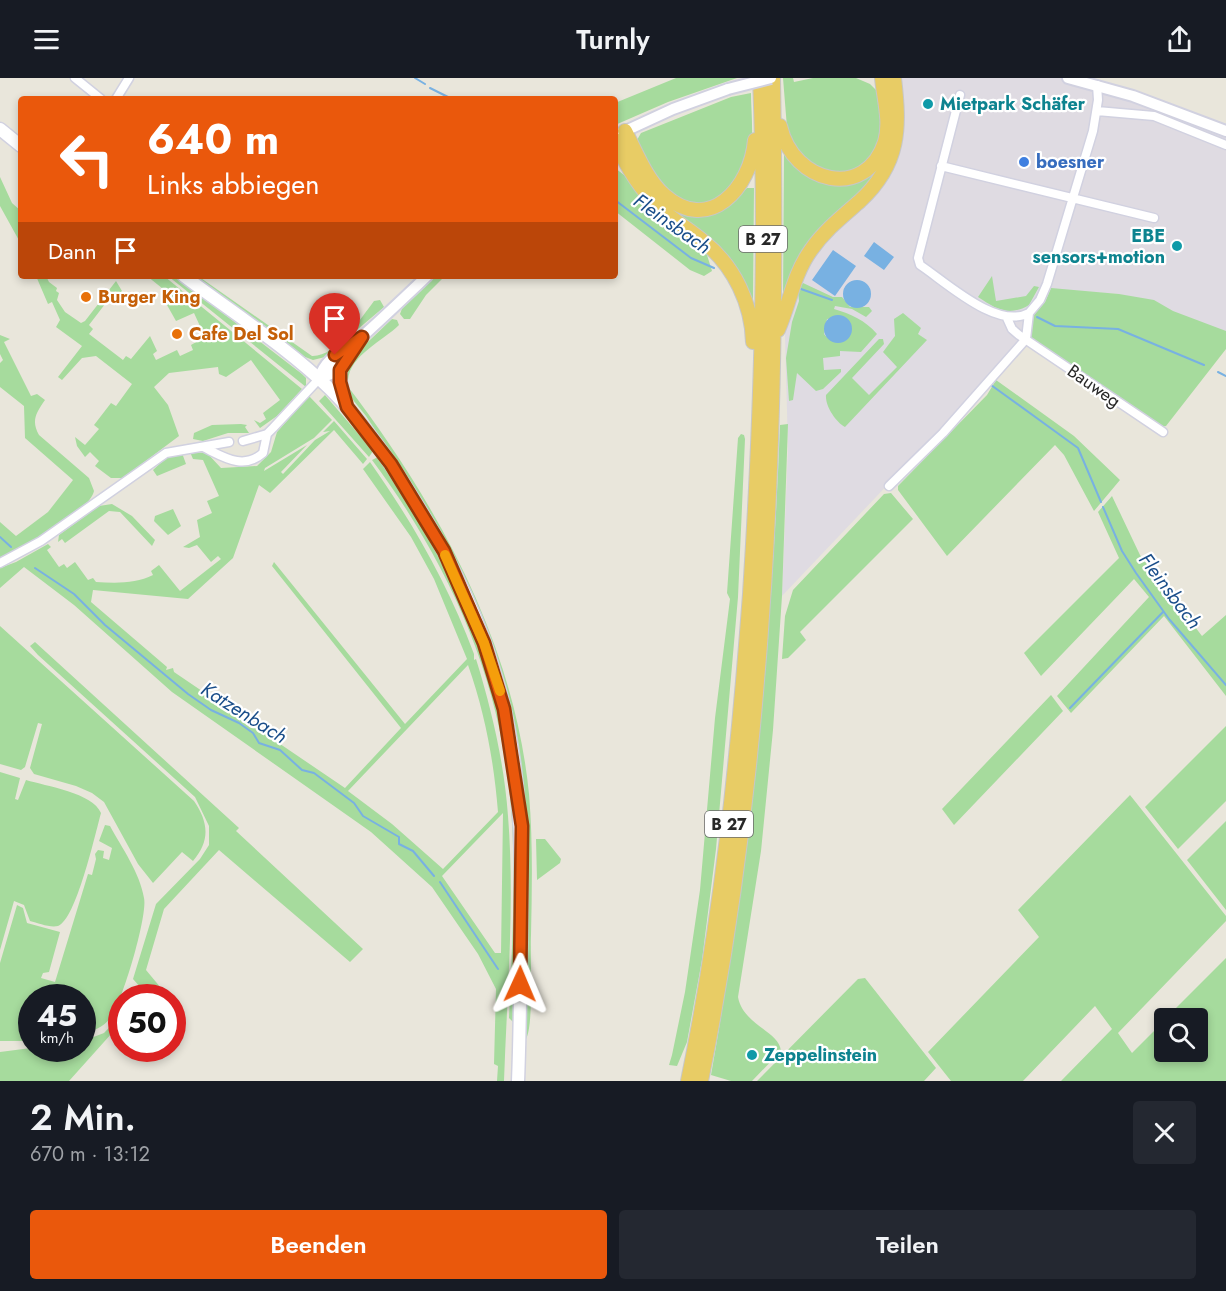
<!DOCTYPE html>
<html lang="de">
<meta charset="utf-8">
<style>
:root{--surface:#171b24;--page:#242831;--text:#f1f3f6;--muted:#9ea1a6;--accent:#ea580c}
body{margin:0;font-family:Jost,sans-serif;background:var(--page);color:var(--text);height:100vh;display:flex;flex-direction:column;font-size:22px;white-space:nowrap}
*{box-sizing:border-box;margin:0}
p{font-size:20px;color:var(--muted)}
.icon{flex:none;width:33px;height:33px;fill:none;stroke:currentColor;stroke-width:2;stroke-linecap:round;stroke-linejoin:round}
.map{position:relative;height:1003px;overflow:hidden}
.panel{display:flex;flex-direction:column;background:var(--surface);flex:1}
.panel>*{flex:none}
.guide{position:absolute;left:18px;top:18px;width:600px;height:183px;border-radius:6px;box-shadow:0 3px 9px #0003;background:#ea580c;color:#fff;overflow:hidden}
.controls{position:absolute;left:1154px;top:930px;display:grid;gap:12px}
.controls a{display:grid;place-items:center;width:54px;height:54px;border-radius:6px;background:var(--surface);box-shadow:0 3px 9px #0003;font-size:30px}
.speed{position:absolute;left:18px;top:906px;display:flex;gap:12px;font-size:30px;font-weight:700;text-align:center}
.speed>*{display:grid;place-content:center;width:78px;height:78px;border-radius:50%;background:var(--surface);box-shadow:0 3px 9px #0003;line-height:1}
.speed small{font-size:15px;font-weight:400}
.speed .limit{border:9px solid #d22;background:#fff;color:#111}
.pin{position:absolute;display:grid;place-items:center;width:51px;height:51px;color:#fff;margin:-62px -26px;border-radius:50% 50% 50% 0;rotate:-45deg;box-shadow:0 0 6px #0007}
.pin .icon{rotate:45deg}
.me{position:absolute;width:66px;margin:-33px;rotate:1deg;stroke-linejoin:round;filter:drop-shadow(0 0 4px #0008)}
.turn{display:flex;align-items:center;gap:21px;height:126px;padding:0 30px;font-size:27px}
.turn .icon{width:78px;height:78px;stroke-width:2.5}
.turn b{display:block;font-size:42px;line-height:51px}
.then{display:flex;align-items:center;height:57px;padding:0 30px;background:#0003;gap:12px;font-size:22px}
.round{display:grid;place-items:center;flex:none;width:63px;height:63px;border-radius:6px;background:var(--page)}
.head{display:flex;align-items:center;justify-content:space-between;height:102px;padding:0 30px}
h1{font-size:36px;font-weight:600;line-height:45px}
.button{display:flex;gap:12px;margin-top:auto;padding:12px 30px}
.button a{flex:1;height:69px;border-radius:6px;background:var(--accent);color:#fff;font-size:24px;font-weight:600;line-height:69px;text-align:center}
.button a+a{background:var(--page);color:var(--text)}
header{display:flex;justify-content:space-between;align-items:center;height:78px;padding:0 30px;background:var(--surface);font-size:27px;font-weight:600}
.map>svg:first-child{display:block}
.industrial{fill:#dfdbe2}
.green{fill:#a6db9d;fill-rule:evenodd}
.water{fill:#78b1e2}
.lines{fill:none;stroke-linecap:round;stroke-linejoin:round}
.stream{stroke:#78b1e2;stroke-width:2}
.minor-casing{stroke:#d1d1e0;stroke-width:11}
.tertiary-casing{stroke:#d1d1e0;stroke-width:14}
.secondary-casing{stroke:#d1d1e0;stroke-width:15}
.trunk-casing{stroke:#c7c7c7;stroke-width:16}
.minor{stroke:#fff;stroke-width:8}
.tertiary{stroke:#fff;stroke-width:10}
.secondary{stroke:#fff;stroke-width:12}
.trunk{stroke:#e8cc65;stroke-width:14}
.tertiary-bridge-casing{stroke:#d1d1e0;stroke-width:14;stroke-linecap:butt}
.tertiary-bridge{stroke:#fff;stroke-width:10}
.route-casing{stroke:#983908;stroke-width:15}
.route{stroke:#ea580c;stroke-width:10}
.slow{stroke:#f59e0b;stroke-width:10}
.culture-dot{fill:#0f9aa8;stroke:#fff;stroke-width:2}
.shop-dot{fill:#3f7fe0;stroke:#fff;stroke-width:2}
.food-dot{fill:#e8710a;stroke:#fff;stroke-width:2}
.labels{text-anchor:middle;dominant-baseline:central;stroke-width:4.5;stroke-linejoin:round;paint-order:stroke}
.shield{fill:#fff;stroke:#686868;stroke-width:1.5}
.shield-label{font-size:16px;font-weight:bold;fill:#282828}
.culture-label{font-size:18px;font-weight:bold;fill:#0d838f;stroke:#fff;text-anchor:start}
.shop-label{font-size:18px;font-weight:bold;fill:#366cbe;stroke:#fff;text-anchor:start}
.food-label{font-size:18px;font-weight:bold;fill:#c56008;stroke:#fff;text-anchor:start}
.street-label{font-size:18px;fill:#282828;stroke:#fff}
.water-label{font-size:20px;font-style:italic;fill:#1a4e8a;stroke:#fff}
</style>
<header><svg class="icon" aria-label="menu" viewBox="0 0 24 24"><path d="M4 6h16M4 12h16M4 18h16"/></svg>Turnly<svg class="icon" aria-label="share" viewBox="0 0 24 24"><path d="M12 15V3M7 8l5-5 5 5M5 13v7h14v-7"/></svg></header>
<div class="map">
<svg width="1226" height="1003" viewBox="0 0 1226 1003">
<rect width="100%" height="100%" fill="#e9e6db"/>
<!-- industrial -->
<path class="industrial" d="M894,0H1068L1226,53V255L1119,216L1050,211L1044,214L1035,229L1026,261L782,518L788,371L785,258L787,221Z"/>
<!-- green -->
<path class="green" d="M676,0H737L668,24L615,47V25Z
M783,0H793L794,4L813,0H856L870,6L878,14L884,49L868,85L842,98L814,92L788,62Z
M751,15C751,38 756,71 745,93C722,137 679,136 651,96C645,87 641,73 637,62L641,55L731,19Z
M784,74L807,98L832,105L889,74L857,122L783,220Z
M615,90L624,97L661,142L707,177L712,193L704,198L690,192L615,133Z
M0,99L12,125L21,133V166L0,128Z
M747,110H754L753,227L743,206L664,128L657,117L721,130L734,123Z
M36,198H46L49,204L57,210L56,213L59,215L57,222L65,234L81,245L85,243L116,203L122,213L120,216L115,213L89,247L93,251L89,256L123,282L126,278L131,281L150,258L157,273L153,276L156,282L177,272L180,278L193,272L191,267L205,259L194,235L176,243L167,227L173,219L147,198H164L302,311L277,338L260,350L254,342L260,345L266,341L263,335L280,322L251,282L226,299L219,296L218,289L169,295L154,309L168,327L179,358L123,400H111L95,388L99,383L90,374L85,379L77,368L75,359L85,367L99,351L94,347L111,325L116,328L132,306L96,278L82,280L62,302L58,299L82,268L56,249L60,242L52,224L48,226Z
M168,198H175L302,296L306,300V309Z
M191,198H198L312,278C336,279 361,240 374,223L380,222L384,229L325,279L313,282L300,277Z
M434,198H445L426,217L410,241H404L400,236L403,228Z
M992,198L996,223L1026,218L1034,208L1039,209L1029,227C1009,239 996,231 978,219Z
M803,205L833,219H842L850,229H869L872,233L866,239L852,231L835,228L834,231C851,236 865,242 877,256L861,274L840,273V278L823,280L824,292L841,291V294L823,311L816,313L797,295L793,322L789,323L786,280L792,244L799,223L798,212ZM845,239L851,249L846,262C838,266 829,263 824,256L827,241Z
M1051,210L1119,216L1154,222L1173,233L1226,253V271L1166,348L1160,349L1029,261L1034,236L1045,224Z
M903,235L921,250L918,256L927,262L845,349C836,344 825,328 826,317L879,261H883L884,266L852,300L869,317L897,289L883,274L895,258L894,241Z
M392,241L397,242L399,247C383,263 350,277 348,302L343,303L351,280Z
M0,257L10,261L4,264L31,318L37,316L45,322C36,335 31,343 39,357L89,400L94,413C90,434 20,472 0,480V444L16,458L48,434L73,402L25,360L24,328L0,309V285L3,282L0,276Z
M996,302L1074,358L1120,402L1094,433L1064,377L1055,367L947,478L898,412V408L987,317Z
M346,306C437,425 514,564 529,716C533,763 532,810 531,857C530,878 534,947 526,961L511,642L421,422L366,338L349,317Z
M325,317L373,373L369,379L319,323Z
M309,318L332,342L314,360L265,390L264,393L307,367L281,394L283,396L315,362L330,353L323,354L334,343L367,381L363,386L334,352L270,415L259,407L233,480L188,521L93,512L91,524L167,589L166,592L173,590L174,594L345,710L401,650L272,488L274,484L405,646L467,581L434,501L411,459L363,391L370,384C413,445 448,506 474,576V582L476,581C492,633 504,684 508,738C515,825 507,915 504,1003H497L498,988L494,986L496,911L478,876L432,809L371,754L172,614L74,527L24,489L0,510V490L16,484L48,466L51,469L47,472L59,489L64,486L67,490L75,484L88,502L93,500L96,504C115,505 136,506 153,497L151,493L159,487L180,513L221,481L218,478L211,484L197,467L189,470L183,469L200,459L197,442L212,435L207,423L219,418L203,382L193,381L190,374L207,375L221,390L257,388L271,374L277,354ZM468,587C485,635 494,684 498,734L443,791L392,746L348,713ZM503,735L501,875H495L442,798Z
M241,346L247,347L245,349L249,355H228L203,363L193,361L194,355L212,347Z
M788,346L782,518L773,652L761,773L738,919C743,947 779,953 781,973L752,1003H731L711,997C749,782 772,565 780,347Z
M741,356L744,357L745,361L738,519L716,771L702,882L687,964L677,988L669,987L672,977L685,914L700,812L715,640L730,521L727,515L738,360Z
M182,375L186,386L157,398L153,392L167,379Z
M378,379C455,490 504,598 516,734C518,759 516,785 516,811C516,861 515,911 515,960H512L513,944L509,940C512,866 517,792 510,718C498,594 446,481 372,382Z
M891,415L913,441L800,554L806,562L788,580L782,581L785,538L793,512L884,416Z
M1112,418L1140,477L1202,558L1226,537V618L1164,538L1071,635L1057,618L1149,519L1134,501L1041,598L1024,575L1119,480L1098,434Z
M112,426L132,438L155,462L152,468L120,434L109,433L65,465L62,461L58,464L59,457L99,428Z
M173,431L181,448L168,457L154,443L155,438Z
M0,548L194,723C209,745 210,763 193,783L182,774L153,805L138,786L104,724L92,715L76,708L34,696L30,690L42,646L38,645L25,689L21,692L0,686Z
M35,564L239,750L236,753L363,871L350,884L219,772L164,831L146,892L161,910L153,920L149,919L133,901L156,826L200,781L209,767V748L195,719L38,577L30,568Z
M1051,617L1063,633L954,747L942,731Z
M1226,648V723L1178,771L1145,729Z
M0,694L20,700L15,721L18,722L26,702C46,708 93,715 101,735C95,757 76,842 58,848C50,850 38,845 30,843L24,827L14,823L0,872Z
M1130,717L1226,838V843L1118,955L1132,975L1164,943V974H1197V940H1166L1226,880V1003H1061L1112,951L1095,928L1023,1003H951L928,974L1039,859L1018,832Z
M1226,743V832L1187,782Z
M105,747L110,748C122,770 140,795 144,820C148,837 122,926 110,940C104,949 93,953 83,956L82,920H32L31,963H0V885L17,827L23,830L27,845L60,854L49,894L43,895L41,900L55,904L88,796L92,797L96,781L95,776L98,772L104,773L103,780L109,782L112,770L99,763Z
M536,761H545L561,781L560,785L537,802Z
M865,900L936,990L924,1003H757L858,901Z
M121,937V945L69,1003H0V974L31,970H82L83,963L104,955Z"/>
<!-- water -->
<path class="water" d="M874,164L894,179L884,192L864,178Z
M833,172L856,188L835,218L812,202Z
M843 216a14 14 0 1 1 28 0a14 14 0 1 1-28 0Z
M824 251a14 14 0 1 1 28 0a14 14 0 1 1-28 0Z"/>
<g class="lines">
<!-- stream -->
<path class="stream" d="M415,0L425,6
M430,10L452,21
M615,122L691,180L714,190
M801,211L832,222
M1037,239L1055,248L1118,251L1204,287
M1218,294L1226,298
M991,307L1078,370L1101,424
M1103,429L1122,473L1136,495L1169,541L1226,607
M0,459L11,469
M35,490L74,516L105,547L188,616L211,632L239,645L253,655L259,665L280,672L302,692L314,695L354,725L363,738L399,759V766L413,773L434,798
M1070,630L1163,534
M440,804L498,891"/>
<!-- minor casing -->
<g class="minor-casing">
<path id="minor" d="M75,0L101,21
M960,17L918,180L920,187C947,205 997,252 1029,235
M116,21L129,0
M1097,33L1154,38L1226,67
M941,88L1154,140
M1007,240L1012,251L1019,257L1163,354
M1026,261L1029,235L1040,222L1047,206L1093,53L1098,22L1097,7
M243,363L267,356L273,350L319,301
M203,369C222,378 243,393 263,375L267,356
M889,408L943,355L1026,261
M0,485L41,463L166,375L229,364"/>
</g>
<!-- tertiary casing -->
<g class="tertiary-casing">
<path id="tertiary" d="M1068,0L1133,18L1226,53
M621,55L673,31L728,11
M342,286L340,299L347,329
M319,301C325,278 348,271 365,256C386,237 406,218 427,198
M319,301L331,296L357,265"/>
</g>
<!-- secondary casing -->
<g class="secondary-casing">
<path id="secondary" d="M0,51L21,68
M184,198C233,235 287,269 331,312C365,346 392,387 417,427C449,479 478,537 495,596C522,683 522,773 521,863C520,910 520,956 518,1003"/>
</g>
<!-- trunk casing -->
<g class="trunk-casing">
<path id="trunk" d="M780,48C793,106 866,123 885,64C891,44 884,21 882,0
M625,53C636,74 646,101 664,117C709,157 751,110 755,62
M615,62C625,86 641,112 660,130C674,143 690,152 704,164C734,188 752,226 753,264
M778,252C790,225 793,197 811,172C825,152 843,138 860,123C900,86 900,50 894,0
M688,1003C721,843 738,679 750,516C761,345 767,172 760,0
M701,1003C768,674 779,334 773,0"/>
</g>
<!-- minor -->
<use href="#minor" class="minor"/>
<!-- tertiary -->
<use href="#tertiary" class="tertiary"/>
<!-- secondary -->
<use href="#secondary" class="secondary"/>
<!-- trunk -->
<use href="#trunk" class="trunk"/>
<!-- tertiary-bridge casing -->
<g class="tertiary-bridge-casing">
<path id="tertiary-bridge" d="M728,11L771,0"/>
</g>
<!-- tertiary-bridge -->
<use href="#tertiary-bridge" class="tertiary-bridge"/>
</g>
<g class="lines">
<!-- route casing -->
<g class="route-casing">
<path id="route" d="M335,277L362,259L340,292V304L347,329L391,386L444,473L484,565L504,631L522,748L520,906"/>
</g>
<!-- route -->
<use href="#route" class="route"/>
<!-- slow -->
<path class="slow" d="M445,477L484,565L500,613"/>
</g>
<!-- markers -->
<g class="culture-dot">
<circle cx="928" cy="26" r="6"/>
<circle cx="1177" cy="168" r="6"/>
<circle cx="752" cy="977" r="6"/>
</g>
<circle class="shop-dot" cx="1024" cy="84" r="6"/>
<g class="food-dot">
<circle cx="86" cy="219" r="6"/>
<circle cx="177" cy="256" r="6"/>
</g>
<g class="labels">
<!-- shield labels -->
<g class="shield">
<rect x="739" y="148" width="48" height="26" rx="4.5"/>
<rect x="705" y="733" width="48" height="26" rx="4.5"/>
</g>
<g class="shield-label">
<text x="763" y="161">B 27</text>
<text x="729" y="746">B 27</text>
</g>
<!-- culture labels -->
<g class="culture-label">
<text x="940" y="26">Mietpark Schäfer</text>
<text x="1165" y="158" text-anchor="end">EBE<tspan x="1165" dy="21">sensors+motion</tspan></text>
<text x="764" y="977">Zeppelinstein</text>
</g>
<!-- shop labels -->
<g class="shop-label">
<text x="1036" y="84">boesner</text>
</g>
<!-- food labels -->
<g class="food-label">
<text x="98" y="219">Burger King</text>
<text x="189" y="256">Cafe Del Sol</text>
</g>
<!-- street labels -->
<g class="street-label">
<text transform="translate(1094 308) rotate(35)">Bauweg</text>
</g>
<!-- water labels -->
<g class="water-label">
<text transform="translate(672 146) rotate(35)">Fleinsbach</text>
<text transform="translate(1170 513) rotate(53)">Fleinsbach</text>
<text transform="translate(244 635) rotate(32)">Katzenbach</text>
</g>
</g>
</svg>
<div class="controls">
<a><svg class="icon" aria-label="search" viewBox="0 0 24 24"><circle cx="10" cy="10" r="6"/><path d="M15 15l6 6"/></svg></a>
</div>
<div class="speed"><div>45<small>km/h</small></div><div class="limit">50</div></div>
<div class="pin" style="left:335px;top:277px;background:#d93025"><svg class="icon" aria-label="arrive" viewBox="0 0 24 24"><path d="M6 21V4h12l-3 4 3 4H6"/></svg></div>
<svg class="me" style="left:520px;top:906px" viewBox="-20 -20 40 40"><path d="M0-17L14 15 0 8-14 15z" fill="#ea580c" stroke="#fff" stroke-width="4"/></svg>
<div class="guide">
<div class="turn"><svg class="icon" aria-label="left" viewBox="0 0 24 24"><path d="M17 20v-9H6M10 6l-5 5 5 5"/></svg><div><b>640 m</b>Links abbiegen</div></div>
<div class="then">Dann<svg class="icon" aria-label="arrive" viewBox="0 0 24 24"><path d="M6 21V4h12l-3 4 3 4H6"/></svg></div>
</div>
</div>
<section class="panel">
<div class="head"><div><h1>2 Min.</h1><p>670 m · 13:12</p></div><a class="round"><svg class="icon" aria-label="close" viewBox="0 0 24 24"><path d="M6 6l12 12M18 6L6 18"/></svg></a></div>
<div class="button"><a>Beenden</a><a>Teilen</a></div>
</section>
